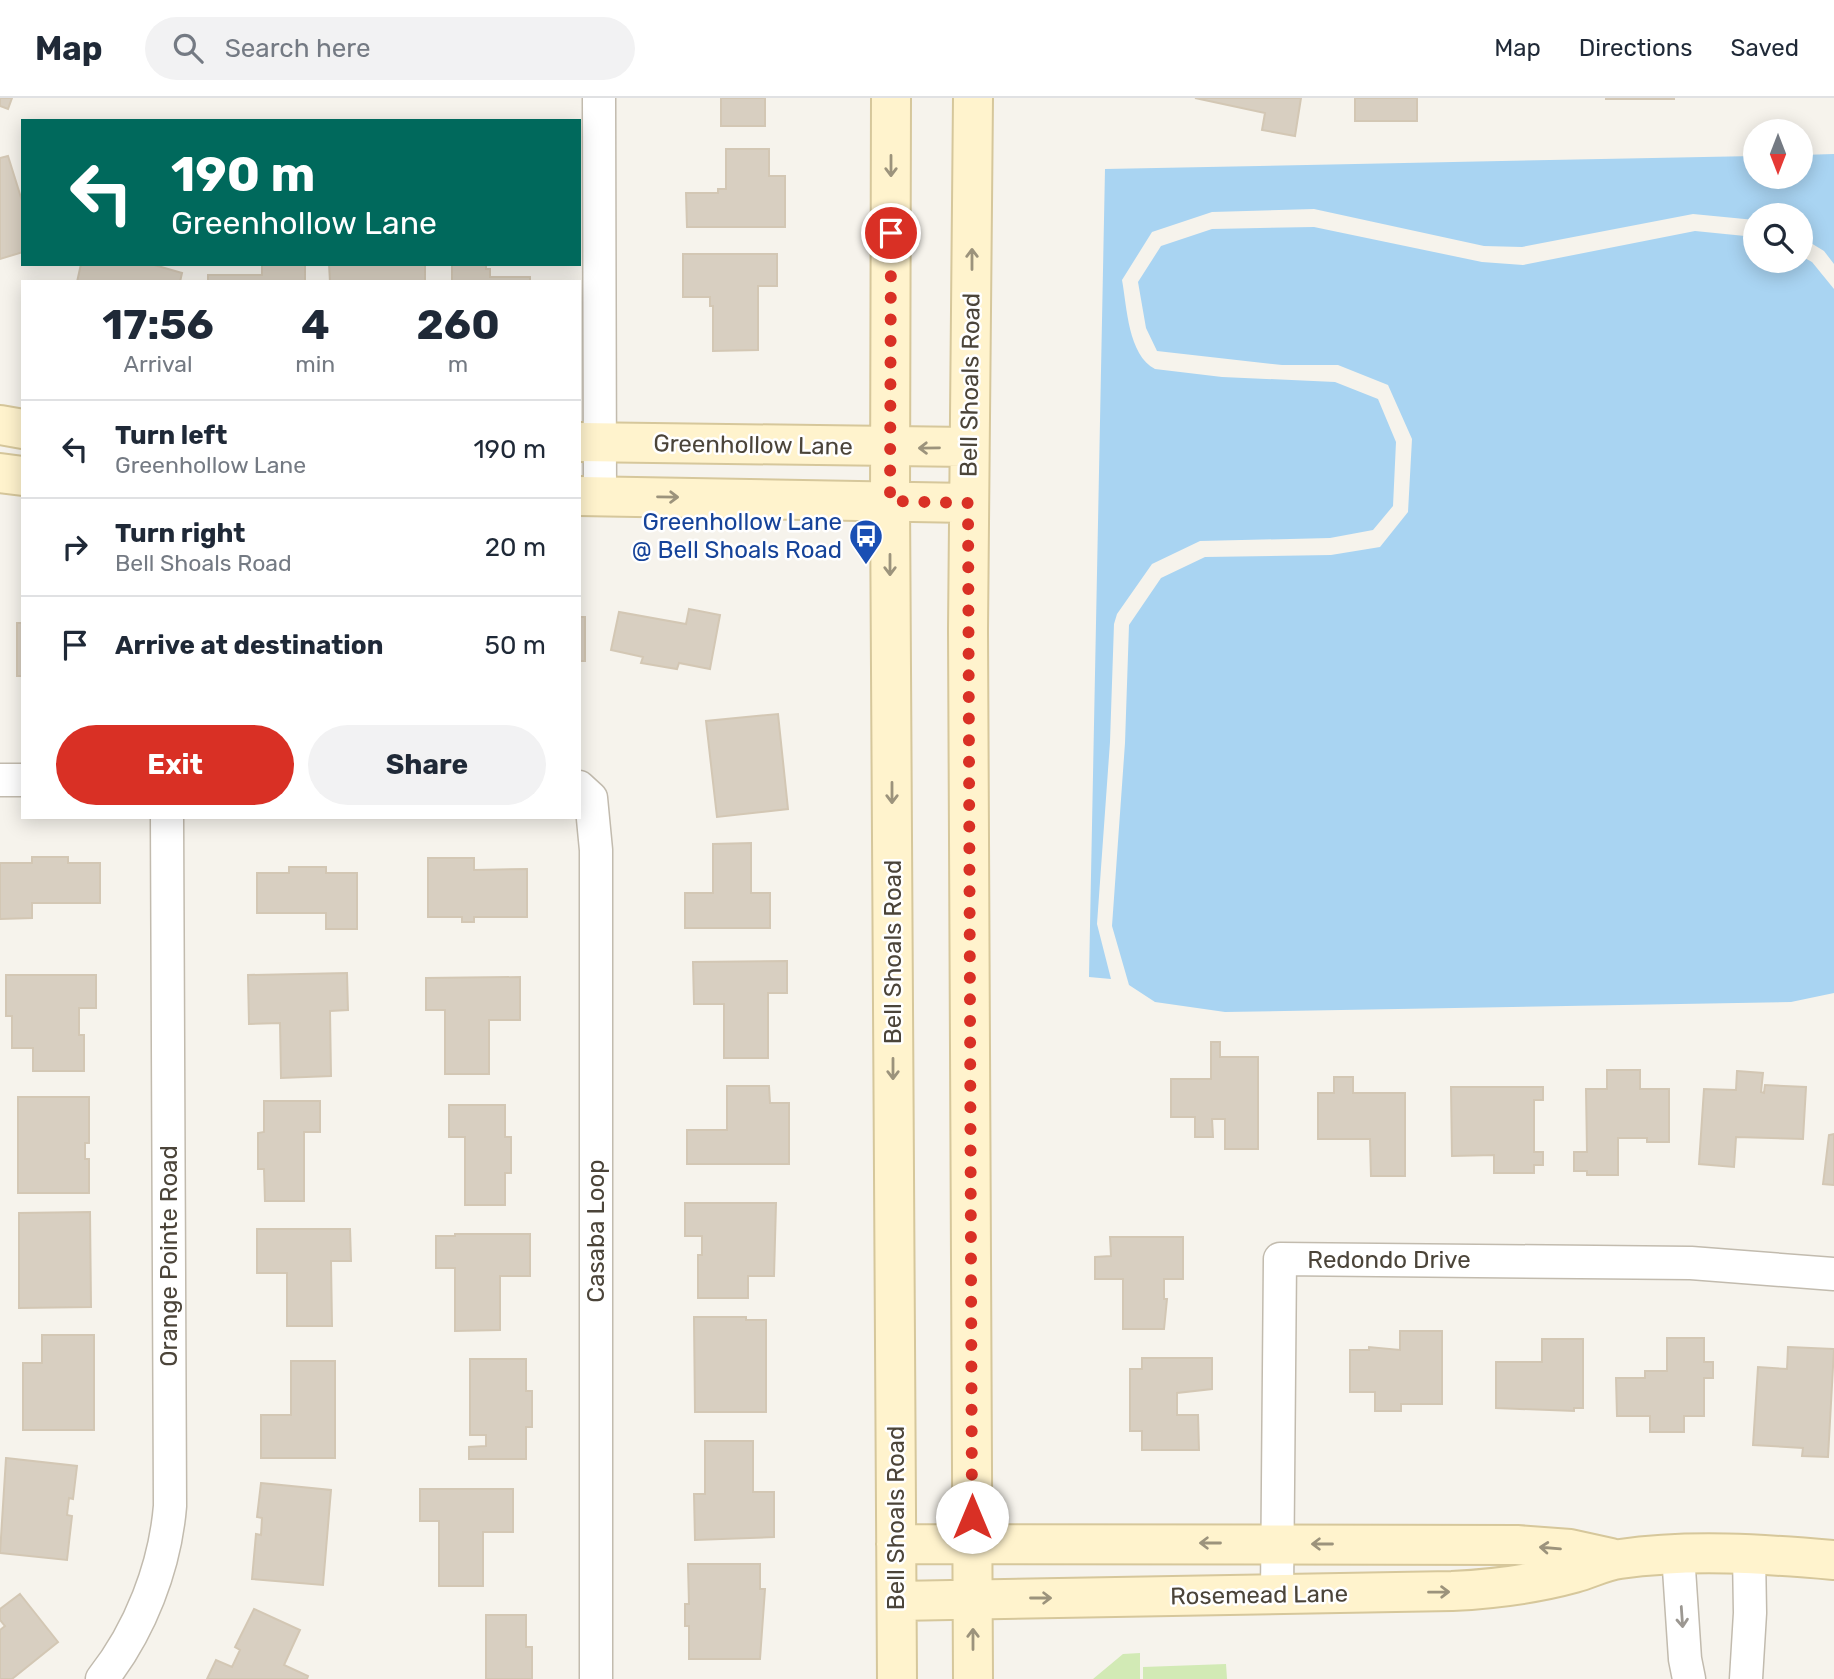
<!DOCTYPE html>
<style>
:root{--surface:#fff;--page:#f2f2f3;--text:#1f2937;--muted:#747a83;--line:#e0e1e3;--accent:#d93025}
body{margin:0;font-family:Rubik,sans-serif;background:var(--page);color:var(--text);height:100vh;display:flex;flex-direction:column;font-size:26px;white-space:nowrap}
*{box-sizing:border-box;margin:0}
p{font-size:23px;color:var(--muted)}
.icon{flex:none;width:38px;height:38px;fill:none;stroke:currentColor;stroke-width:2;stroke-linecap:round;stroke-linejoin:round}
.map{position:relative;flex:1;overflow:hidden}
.details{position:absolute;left:21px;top:182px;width:560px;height:539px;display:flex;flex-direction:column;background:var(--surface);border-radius:0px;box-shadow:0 4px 18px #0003}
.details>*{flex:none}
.top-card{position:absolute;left:21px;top:21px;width:560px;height:147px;border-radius:0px;box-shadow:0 4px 18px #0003;background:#00695c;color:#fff;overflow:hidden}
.needle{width:46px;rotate:180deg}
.tools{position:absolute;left:1743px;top:21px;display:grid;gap:14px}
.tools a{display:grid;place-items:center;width:70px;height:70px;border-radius:50%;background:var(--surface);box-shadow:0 4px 18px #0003;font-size:35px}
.pin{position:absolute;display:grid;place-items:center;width:60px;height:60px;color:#fff;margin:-30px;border:4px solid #fff;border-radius:50%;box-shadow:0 2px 7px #0007}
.me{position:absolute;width:77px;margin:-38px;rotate:0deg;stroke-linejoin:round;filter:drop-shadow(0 0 5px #0008)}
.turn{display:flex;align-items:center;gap:24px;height:147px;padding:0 35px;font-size:32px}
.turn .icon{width:91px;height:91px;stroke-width:2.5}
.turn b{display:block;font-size:49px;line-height:60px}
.eta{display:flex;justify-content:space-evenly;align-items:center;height:119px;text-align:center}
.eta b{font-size:42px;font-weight:700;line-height:49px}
.action{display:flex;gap:14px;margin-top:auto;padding:14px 35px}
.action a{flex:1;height:80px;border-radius:42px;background:var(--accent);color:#fff;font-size:28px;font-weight:700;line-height:80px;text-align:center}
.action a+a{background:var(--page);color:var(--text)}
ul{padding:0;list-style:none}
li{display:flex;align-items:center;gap:21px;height:98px;padding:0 35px;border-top:2px solid var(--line)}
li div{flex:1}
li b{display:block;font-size:26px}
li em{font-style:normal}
header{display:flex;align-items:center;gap:42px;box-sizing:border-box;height:98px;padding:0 35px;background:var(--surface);border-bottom:2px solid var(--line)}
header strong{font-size:33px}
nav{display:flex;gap:38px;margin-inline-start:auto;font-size:24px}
.search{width:490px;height:63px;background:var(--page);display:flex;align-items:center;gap:18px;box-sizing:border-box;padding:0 24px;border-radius:38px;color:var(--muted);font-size:26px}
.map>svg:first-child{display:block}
.green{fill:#d2eab5}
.water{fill:#a9d4f2}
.building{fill:#d8cfc1;stroke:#d3c7b4;stroke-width:2}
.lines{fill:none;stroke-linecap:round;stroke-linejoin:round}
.street-casing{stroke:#c2bbae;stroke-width:35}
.secondary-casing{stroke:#d6c79b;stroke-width:42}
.street{stroke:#fff;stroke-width:32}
.secondary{stroke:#fff3cd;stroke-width:38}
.oneway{stroke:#9c937c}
.oneway2{stroke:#9c9892}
.route{stroke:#d93025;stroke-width:12;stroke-dasharray:0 21.6}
.labels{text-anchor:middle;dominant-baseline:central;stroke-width:5;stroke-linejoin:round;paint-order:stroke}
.street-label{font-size:24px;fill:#4b4439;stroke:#fff}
.transit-label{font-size:24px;fill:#164399;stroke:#fff;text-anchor:end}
</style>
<header>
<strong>Map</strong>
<div class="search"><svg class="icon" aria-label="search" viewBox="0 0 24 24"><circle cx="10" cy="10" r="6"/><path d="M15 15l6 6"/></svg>Search here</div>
<nav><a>Map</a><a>Directions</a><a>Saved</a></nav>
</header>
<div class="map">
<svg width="1834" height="1581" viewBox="0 0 1834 1581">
<rect width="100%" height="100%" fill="#f6f3ec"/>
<!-- green -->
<path class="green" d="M1140,1555V1581H1093L1123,1556Z
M1226,1566L1227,1581H1143V1569Z"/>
<!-- water -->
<path class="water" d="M1834,56V166L1824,153L1801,139V117H1755V122L1693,116L1522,149L1484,148L1314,111L1212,114L1152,134L1122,182C1127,209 1128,257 1155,271L1222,279L1335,284L1378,301L1396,344L1393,408L1373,432L1330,440L1200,443L1152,466L1117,516L1114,526L1110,644L1097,826L1111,881L1089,879L1105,71L1755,58V79H1801V57Z
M1314,129L1482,164L1523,167L1695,133L1755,139V163H1801V158L1812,164L1834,191V895L1791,904L1225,914L1155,904L1129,887L1112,828L1125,645L1129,527L1161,480L1205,459L1331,457L1380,449L1408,414L1412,341L1388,287L1338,267H1282L1157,253L1146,230L1138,184L1161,148L1212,131Z"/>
<!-- building -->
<path class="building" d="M0,0H12L8,11L0,8Z
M721,0H765V28H721Z
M1195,0H1301L1295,38L1262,32L1265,15Z
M1355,0H1417V23H1355Z
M1606,0H1674V1H1606Z
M726,51H769V78H785V129H687L686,95H718V91H726Z
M8,58L23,106V154L0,161V60Z
M683,156H777V188H758V252L713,253V208H710V199H683Z
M81,166H151L182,175L180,184H77Z
M262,166H305V184H208V177H262Z
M329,166H425V184H330Z
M452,166H486V171H490V179H530V184H452Z
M689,511L720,517L710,571L679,565L677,571L641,565L643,559L611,552L619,514L686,526Z
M579,519H585V563H579Z
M17,525H23V578H17Z
M778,616L788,711L717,719L706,623Z
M751,745V795H770V830H685V795H713V746Z
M32,759H68V765H100V805H32V820L0,821V765H32Z
M428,760H474V772L527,771V819H474V824H462V819H428Z
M289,769H326V775H357V831H326V815H257V775H289Z
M787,863V895H768V960H724V906H694L693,864Z
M347,875L348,912L330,913L331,978L281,980L280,925L249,926L248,877Z
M6,877H96V910H79V937H84V973H33V950H12V918H6Z
M520,879V922H489V976H445V912H426V880Z
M1211,944H1220V959H1258V1051H1225V1021H1212L1213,1039H1195V1019H1171V981H1211Z
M1607,972H1640V991H1669V1044H1647V1040H1618V1077H1587V1073H1574V1054H1587L1586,991H1607Z
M1737,973L1763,975L1761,994L1764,995L1765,987L1806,989L1803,1041L1736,1039L1734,1069L1699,1066L1704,991L1736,992Z
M1334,979H1353V995H1405V1078H1371L1370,1041H1318V995H1334Z
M727,988H769L770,1005H789V1066H687V1032H727Z
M1451,989H1543V1002H1534V1054H1543V1067H1534V1075H1494V1057L1452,1058Z
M18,999H89V1045H85V1061H89V1095H18Z
M264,1003H320V1034H304V1103H265L264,1071H258V1035L264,1034Z
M449,1007H505V1039H511V1075H505V1107H465V1039H449Z
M1834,1036V1087L1823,1086L1829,1037Z
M685,1105H776L774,1178H748V1200H698V1157H702V1138H685Z
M90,1114L91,1209L19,1210V1115Z
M257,1131H350L351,1163H331L332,1228H287V1175H257Z
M455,1136H530V1178H500V1232L455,1233V1170H436V1138H455Z
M1110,1139H1183V1181H1164V1201H1167L1164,1231H1123V1181H1095V1159L1111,1158Z
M694,1219H746V1222H766V1314H695Z
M1400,1233H1442V1306H1401V1313H1375V1294H1350V1252H1369V1249L1400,1252Z
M42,1237H94V1332H23V1265H42Z
M1667,1240H1704V1264H1713V1280H1704V1318H1684V1334H1650V1318H1617L1616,1280H1645V1273H1667Z
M1542,1241H1583V1310H1574V1313L1496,1310V1264H1542Z
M1788,1249L1834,1251L1828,1359L1802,1358L1803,1350L1753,1347L1758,1269L1787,1271Z
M1142,1260H1212V1291L1177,1295V1317H1198L1199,1352H1142V1333H1130V1271H1142Z
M470,1261H526V1293H532V1329H526V1361H469V1349L486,1348V1337H470Z
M291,1263H335V1360H261V1317H291Z
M705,1343H753V1394H774V1439L695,1442L694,1396H705Z
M6,1360L77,1368L73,1401L69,1400L67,1417L72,1418L67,1462L0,1455Z
M261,1385L331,1392L323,1487L252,1481L256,1436L261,1437L262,1420L257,1419Z
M420,1391H513V1434H483V1488H439V1423H420Z
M688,1466H760V1491H765L760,1561H689V1528H685V1506H689Z
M20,1496L58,1544L12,1581H0V1532L5,1528L0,1522V1511Z
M254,1511L300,1532L284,1567L308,1578L307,1581H207L216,1562L232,1569L240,1552L235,1549Z
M486,1517H526V1549H532V1581H486Z"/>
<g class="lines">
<!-- street casing -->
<g class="street-casing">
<path id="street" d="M599,0L600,398
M0,682H23
M579,689L591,700L596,752V1581
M1678,1456L1685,1561L1689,1581
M1277,1498L1280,1161L1691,1165L1834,1176
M102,1581C140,1533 165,1469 170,1408L167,719
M1746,1581L1750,1515L1749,1456"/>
</g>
<!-- secondary casing -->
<g class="secondary-casing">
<path id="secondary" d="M891,0L890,403L897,1581
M973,0L968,532L973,1581
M0,327L23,331
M579,344L968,349
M0,375L23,378
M579,398L968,405
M896,1446L1517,1447L1570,1451L1611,1460
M897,1503L1452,1493C1493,1491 1534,1486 1574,1475C1589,1471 1604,1463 1620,1461C1691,1451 1763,1456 1834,1462"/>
</g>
<!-- street -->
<use href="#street" class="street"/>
<!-- secondary -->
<use href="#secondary" class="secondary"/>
</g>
<!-- one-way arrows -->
<defs><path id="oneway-shaft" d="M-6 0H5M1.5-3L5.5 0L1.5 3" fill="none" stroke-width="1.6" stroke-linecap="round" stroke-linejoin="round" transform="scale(1.75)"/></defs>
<g class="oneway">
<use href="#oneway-shaft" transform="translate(891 68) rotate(90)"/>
<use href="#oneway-shaft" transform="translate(972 161) rotate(-90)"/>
<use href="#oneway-shaft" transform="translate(929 350) rotate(179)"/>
<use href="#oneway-shaft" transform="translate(668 399) rotate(1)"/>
<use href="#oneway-shaft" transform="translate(890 467) rotate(90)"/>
<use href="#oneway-shaft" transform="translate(892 695) rotate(90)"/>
<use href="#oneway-shaft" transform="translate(893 971) rotate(90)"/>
<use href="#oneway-shaft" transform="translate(1210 1445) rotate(-180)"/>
<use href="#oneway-shaft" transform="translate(1322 1446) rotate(-180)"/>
<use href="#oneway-shaft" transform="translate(1550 1450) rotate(-175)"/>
<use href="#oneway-shaft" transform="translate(1439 1494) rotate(-1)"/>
<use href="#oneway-shaft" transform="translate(1041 1500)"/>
<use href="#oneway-shaft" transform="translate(973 1541) rotate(-90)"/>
</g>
<use class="oneway2" href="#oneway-shaft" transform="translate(1682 1519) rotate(86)"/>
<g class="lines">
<!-- route -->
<path class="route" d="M891,135L890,403L968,405L972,1419"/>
</g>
<!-- icons -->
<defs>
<g id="bus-pin" transform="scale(1.75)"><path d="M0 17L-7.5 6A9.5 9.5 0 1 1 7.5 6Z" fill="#1a4fb4" stroke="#fff"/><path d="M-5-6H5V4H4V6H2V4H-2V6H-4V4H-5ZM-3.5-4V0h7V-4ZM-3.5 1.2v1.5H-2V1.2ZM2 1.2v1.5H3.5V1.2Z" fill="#fff"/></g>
</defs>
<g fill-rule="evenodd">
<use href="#bus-pin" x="866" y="438"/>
</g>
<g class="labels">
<!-- street labels -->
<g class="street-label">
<text transform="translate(970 287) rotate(-89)">Bell Shoals Road</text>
<text transform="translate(753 347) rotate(1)">Greenhollow Lane</text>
<text transform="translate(893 854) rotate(-90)">Bell Shoals Road</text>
<text transform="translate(596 1133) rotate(-90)">Casaba Loop</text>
<text transform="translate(169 1158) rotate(-90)">Orange Pointe Road</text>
<text x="1389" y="1162">Redondo Drive</text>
<text transform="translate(896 1420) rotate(-90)">Bell Shoals Road</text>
<text transform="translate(1259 1497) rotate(-1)">Rosemead Lane</text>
</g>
<!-- transit labels -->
<g class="transit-label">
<text x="842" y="424">Greenhollow Lane<tspan x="842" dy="28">@ Bell Shoals Road</tspan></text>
</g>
</g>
</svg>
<div class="tools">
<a><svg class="needle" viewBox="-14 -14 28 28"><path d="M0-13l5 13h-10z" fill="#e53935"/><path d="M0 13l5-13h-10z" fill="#747a83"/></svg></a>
<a><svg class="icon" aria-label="search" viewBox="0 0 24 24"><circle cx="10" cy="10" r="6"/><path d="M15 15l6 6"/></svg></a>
</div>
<div class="pin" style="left:891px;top:135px;background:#d93025"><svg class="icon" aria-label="arrive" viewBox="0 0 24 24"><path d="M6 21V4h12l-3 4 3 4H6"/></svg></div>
<svg class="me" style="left:972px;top:1419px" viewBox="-20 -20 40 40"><circle r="19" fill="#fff"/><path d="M0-13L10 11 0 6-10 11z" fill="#d93025"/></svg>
<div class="top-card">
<div class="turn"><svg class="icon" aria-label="left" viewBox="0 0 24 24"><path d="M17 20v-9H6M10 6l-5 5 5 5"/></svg><div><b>190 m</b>Greenhollow Lane</div></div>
</div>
<section class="details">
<div class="eta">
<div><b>17:56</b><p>Arrival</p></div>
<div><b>4</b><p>min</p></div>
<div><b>260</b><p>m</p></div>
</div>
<ul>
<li><svg class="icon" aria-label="left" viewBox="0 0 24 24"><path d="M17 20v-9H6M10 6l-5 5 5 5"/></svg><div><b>Turn left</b><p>Greenhollow Lane</p></div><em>190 m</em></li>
<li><svg class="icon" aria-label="right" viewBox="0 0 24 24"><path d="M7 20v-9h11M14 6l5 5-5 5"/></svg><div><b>Turn right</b><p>Bell Shoals Road</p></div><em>20 m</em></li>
<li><svg class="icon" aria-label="arrive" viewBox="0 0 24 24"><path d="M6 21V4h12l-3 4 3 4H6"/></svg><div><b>Arrive at destination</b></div><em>50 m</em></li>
</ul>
<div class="action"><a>Exit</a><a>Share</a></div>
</section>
</div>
